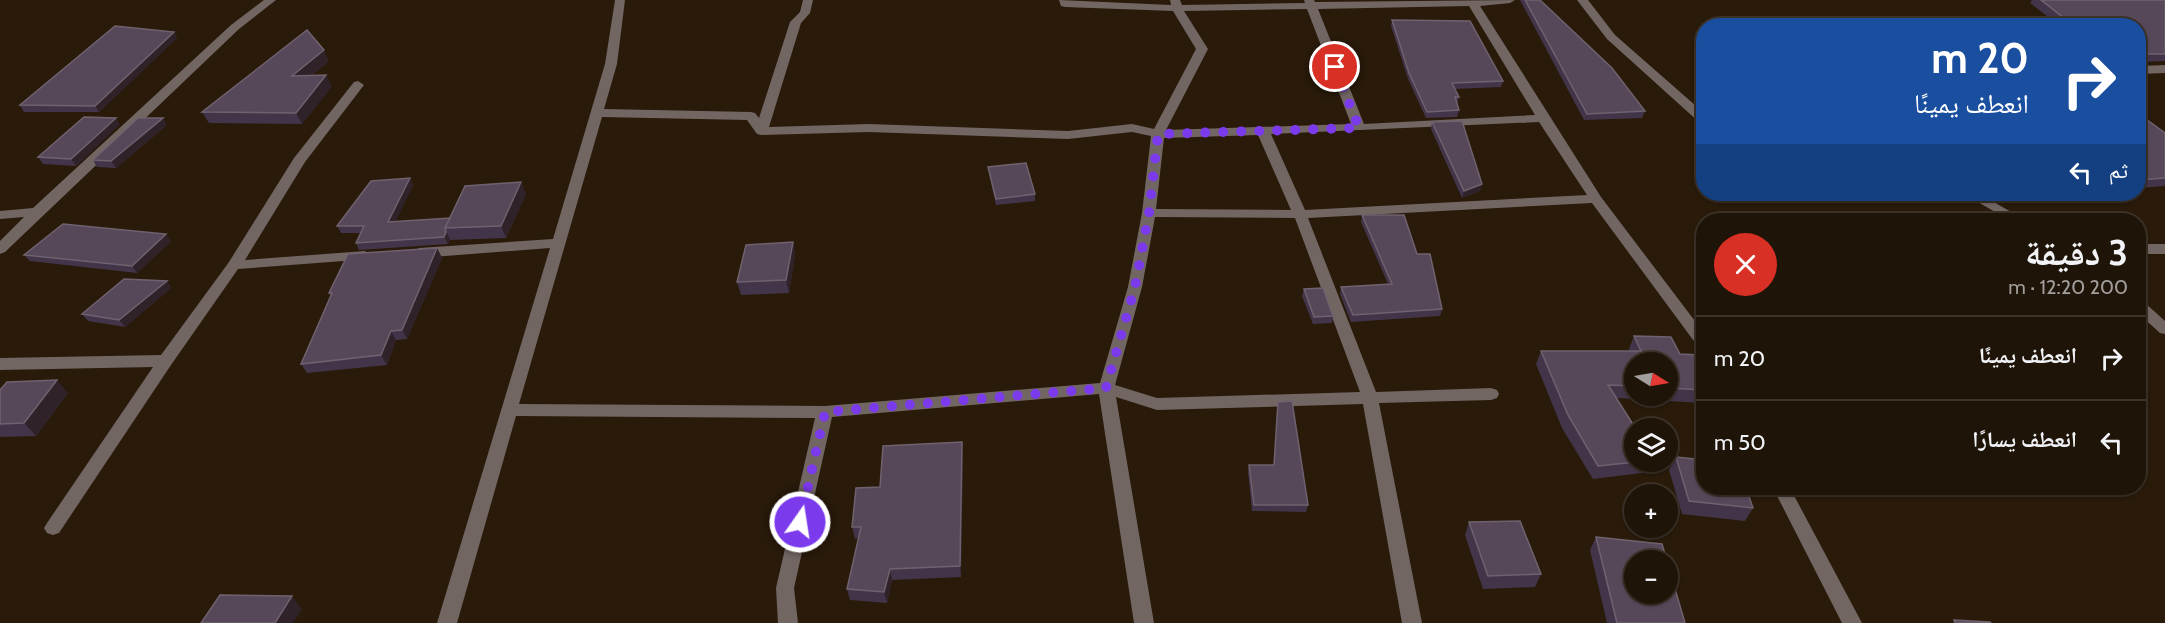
<!DOCTYPE html>
<html lang="ar">
<meta charset="utf-8">
<style>
:root{--surface:#1f1408;--page:#2c2116;--text:#f1f3f6;--muted:#a19e9c;--line:#3c3329}
body{margin:0;font-family:Cabin,"Noto Naskh Arabic",sans-serif;background:var(--page);color:var(--text);direction:rtl;height:100vh;display:flex;flex-direction:column;font-size:22px;white-space:nowrap}
*{box-sizing:border-box;margin:0}
p{font-size:20px;color:var(--muted)}
.icon{flex:none;width:33px;height:33px;fill:none;stroke:currentColor;stroke-width:2;stroke-linecap:round;stroke-linejoin:round}
.map{position:relative;flex:1;overflow:hidden;direction:ltr}
.drawer{position:absolute;left:1696px;top:213px;width:450px;height:282px;display:flex;flex-direction:column;background:var(--surface);border-radius:24px;box-shadow:0 2px 4px #0004,0 0 0 2px var(--line);direction:rtl}
.drawer>*{flex:none}
.guide{position:absolute;left:1696px;top:18px;width:450px;height:183px;border-radius:24px;box-shadow:0 2px 4px #0004,0 0 0 2px var(--line);direction:rtl;background:#1a4fa0;color:#fff;overflow:hidden}
.needle{width:39px;rotate:101deg}
.buttons{position:absolute;left:1624px;top:352px;display:grid;gap:12px}
.buttons a{display:grid;place-items:center;width:54px;height:54px;border-radius:50%;background:var(--surface);box-shadow:0 2px 4px #0004,0 0 0 2px var(--line);font-size:30px}
.pin{position:absolute;display:grid;place-items:center;width:51px;height:51px;color:#fff;margin:-26px;border:3px solid #fff;border-radius:50%;box-shadow:0 2px 6px #0007}
.me{position:absolute;width:66px;margin:-33px;rotate:13deg;stroke-linejoin:round;filter:drop-shadow(0 0 4px #0008)}
.turn{display:flex;align-items:center;gap:21px;height:126px;padding:0 18px;font-size:27px}
.turn .icon{width:78px;height:78px;stroke-width:2.5}
.turn b{display:block;font-size:42px;line-height:51px}
.then{display:flex;align-items:center;height:57px;padding:0 18px;background:#0003;gap:12px;font-size:22px}
.round{display:grid;place-items:center;flex:none;width:63px;height:63px;border-radius:32px;background:var(--page)}
.head{display:flex;align-items:center;justify-content:space-between;height:102px;padding:0 18px}
h1{font-size:36px;font-weight:800;line-height:45px}
ul{padding:0;list-style:none}
li{display:flex;align-items:center;gap:18px;height:84px;padding:0 18px;border-top:2px solid var(--line)}
li div{flex:1}
li b{display:block;font-size:22px}
li em{font-style:normal}
.map>svg:first-child{display:block}
.lines{fill:none;stroke-linecap:round;stroke-linejoin:round}
.street{fill:#726663;fill-rule:evenodd}
.wall{fill:#433549;fill-rule:evenodd}
.shaded-wall{fill:#302229}
.building{fill:#564859;stroke:#6f626e;stroke-width:1.5}
.route{stroke:#7c3aed;stroke-width:10;stroke-dasharray:0 18}
</style>
<div class="map">
<svg width="2165" height="623" viewBox="0 0 2165 623">
<rect width="100%" height="100%" fill="#291a0a"/>
<g class="lines">
<!-- street -->
<path class="street" d="M264,0H276L239,29L5,252L0,254V241L24,217L0,219V211L33,208L231,25Z
M615,0H625L617,64L604,109L751,112L755,113L759,118L790,22L800,12L803,0H813L810,13L801,23L769,127L869,124L1068,131L1132,124L1154,129L1196,49L1173,11L1065,7L1061,6L1059,0L1171,5L1170,0H1180L1182,5L1305,3L1304,0H1314L1315,2L1515,0L1510,3L1480,6L1601,197L1704,333V349L1699,348L1592,203L1308,218L1376,392L1491,388L1497,390L1499,394L1497,398L1491,400L1379,403L1422,623H1402L1363,404L1157,410L1116,397L1154,623H1134L1099,394L832,417L794,588L798,623H778L776,588L815,418L516,416L457,623H437L550,248L419,258L412,253L419,248L553,239L605,64ZM1469,6L1535,115L1364,124L1318,9ZM1307,9L1351,124L1166,130L1208,49L1184,11ZM602,117L747,120L757,134L761,135L869,132L1068,139L1132,132L1151,136L1142,213L1128,287L1100,383L825,406L519,404ZM1539,122L1587,195L1305,210L1271,134ZM1258,135L1291,210L1156,209L1164,138ZM1155,217L1295,218L1360,392L1157,398L1115,385L1142,287Z
M1577,0H1588L1615,35L1704,113V124L1700,123L1607,39Z
M2165,65V73L2139,74V66Z
M358,81L364,85L305,162L245,260L365,251L372,256L370,259L238,269L171,365L59,533L53,535L47,533L44,528L47,523L153,367L0,370V358L161,355L229,262L294,158L354,82Z
M1964,194H1980L2025,220H2009Z
M2139,244H2165V254H2139Z
M2139,301L2144,302L2165,321V334L2160,333L2139,314Z
M1773,488H1790L1862,623H1842Z"/>
</g>
<!-- wall -->
<path class="wall" d="M1520,0H1540L1645,111L1642,118L1584,120Z
M2032,0H2165V61L2141,62L2139,61V26H2060L2030,3Z
M1392,20L1503,81L1501,87L1455,89L1459,97L1457,104L1459,110L1457,117L1426,118L1408,79L1391,26Z
M174,32L177,38L99,112H24L20,105Z
M329,61L311,76L332,86L302,124L209,123L202,112Z
M2139,114L2165,133V186L2139,188Z
M1432,122L1482,184L1480,191L1462,198L1431,129Z
M120,124L76,166L43,164L38,157Z
M167,125L116,168L97,167L93,160Z
M988,167L1035,194V201L996,205L989,174Z
M410,178L413,185L395,222L450,218L526,194L506,238L450,240V239L448,244L359,250L356,243L360,233H341L337,226Z
M1362,215L1417,254L1442,309L1440,316L1351,322L1340,294L1341,287L1388,284L1361,222Z
M171,241L137,273L30,261L24,255Z
M793,242L795,255L789,293L741,295L737,282Z
M437,248L442,258L407,339L396,340L387,365L307,373L301,364L331,296L329,293Z
M167,281L171,288L125,327L88,321L82,314Z
M1304,289L1333,316L1332,323L1313,324L1302,296Z
M1634,336L1704,365V403L1616,398L1635,462H1655L1650,472L1593,479L1562,428L1536,364L1541,351H1630L1629,349ZM1635,363H1668V396H1635Z
M0,390L68,393L36,436L0,437Z
M1278,402L1308,505L1306,512L1252,511L1248,472L1249,465H1274Z
M962,442L963,453L961,577L892,580L887,603L850,600L847,589L859,538L855,539L852,527L880,487Z
M1676,457L1753,508L1745,521L1682,514L1669,470Z
M1469,522L1541,574L1535,587L1483,589L1465,535Z
M1596,537L1685,623H1607L1590,550Z"/>
<!-- shaded-wall -->
<path class="shaded-wall" d="M174,32L177,38L99,112L95,106Z
M324,50L329,61L297,87L292,76Z
M326,75L332,86L302,124L296,113Z
M116,118L120,124L76,166L71,159Z
M163,118L167,125L116,168L111,161Z
M410,178L413,185L392,229L388,222Z
M521,182L526,194L506,238L501,226Z
M1482,184L1480,191L1462,198L1464,191Z
M446,232L450,239L448,244L444,237Z
M166,234L171,241L137,273L132,266Z
M793,242L795,255L789,293L786,280Z
M437,248L442,258L407,339L402,330Z
M167,281L171,288L125,327L119,320Z
M391,331L396,340L387,365L381,355Z
M57,380L68,393L36,436L24,423Z
M962,442L963,453L961,577L960,566Z
M890,569L892,580L887,603L884,592Z
M292,596L302,609L293,623H275Z"/>
<!-- building -->
<path class="building" d="M1525,0H1540L1612,68L1645,111L1587,114Z
M2041,0H2165V54H2147L2139,49V26H2074Z
M1392,20L1470,21L1503,81L1452,83L1459,97H1455L1459,110L1427,112L1409,73Z
M115,26L174,32L95,106L20,105Z
M307,30L324,50L292,76L326,75L296,113L202,112Z
M2139,114L2165,133V178L2139,180Z
M84,117L116,118L71,159L38,157Z
M138,118H163L111,161L93,160Z
M1462,121L1482,184L1464,191L1432,122Z
M1026,163L1035,194L996,199L988,167Z
M410,178L388,222L450,218L445,228L446,232L444,237L356,243L364,226H337L371,181Z
M521,182L501,226L445,228L465,186Z
M1362,215H1404L1417,254H1430L1442,309L1353,315L1341,287L1392,284Z
M63,224L166,234L132,266L24,255Z
M793,242L786,280L737,282L746,245Z
M437,248L402,330L391,331L381,355L301,364L332,293H329L348,254Z
M124,279L167,281L119,320L82,314Z
M1323,288L1333,316L1314,317L1304,289Z
M1634,336L1671,337L1680,354L1700,355L1704,365V390L1668,388V363H1635V386L1608,385L1636,429H1635V462H1636L1598,466L1568,415L1541,351H1641Z
M57,380L24,423L0,424V390L7,382Z
M1292,401L1308,505H1254L1249,465H1274L1278,402Z
M962,442L960,566L890,569L884,592L847,589L861,527H852L856,488L880,487L883,446Z
M1676,457L1704,460V488H1746L1753,508L1689,501Z
M1520,521L1541,574L1488,576L1469,522Z
M1596,537L1662,544L1667,561H1635V594H1668V565L1685,623H1617Z
M220,595L292,596L275,623H201Z
M1954,620L1990,622L1991,623H1955Z"/>
<g class="lines">
<!-- route -->
<path class="route" d="M800,522L825,412L1106,388L1135,287L1149,213L1158,134L1359,128L1335,67"/>
</g>
</svg>
<div class="buttons">
<a><svg class="needle" viewBox="-14 -14 28 28"><path d="M0-13l5 13h-10z" fill="#e53935"/><path d="M0 13l5-13h-10z" fill="#a19e9c"/></svg></a>
<a><svg class="icon" aria-label="layers" viewBox="0 0 24 24"><path d="M12 4l9 5-9 5-9-5zM3 14l9 5 9-5"/></svg></a>
<a>+</a>
<a>−</a>
</div>
<div class="pin" style="left:1335px;top:67px;background:#d93025"><svg class="icon" aria-label="arrive" viewBox="0 0 24 24"><path d="M6 21V4h12l-3 4 3 4H6"/></svg></div>
<svg class="me" style="left:800px;top:522px" viewBox="-20 -20 40 40"><circle r="17" fill="#7c3aed" stroke="#fff" stroke-width="3"/><path d="M0-11L8 9 0 5-8 9z" fill="#fff"/></svg>
<div class="guide">
<div class="turn"><svg class="icon" aria-label="right" viewBox="0 0 24 24"><path d="M7 20v-9h11M14 6l5 5-5 5"/></svg><div><b>20 m</b>انعطف يمينًا</div></div>
<div class="then">ثم<svg class="icon" aria-label="left" viewBox="0 0 24 24"><path d="M17 20v-9H6M10 6l-5 5 5 5"/></svg></div>
</div>
<section class="drawer">
<div class="head"><div><h1>3 دقيقة</h1><p>200 m · 12:20</p></div><a class="round" style="background:#d93025;color:#fff"><svg class="icon" aria-label="close" viewBox="0 0 24 24"><path d="M6 6l12 12M18 6L6 18"/></svg></a></div>
<ul>
<li><svg class="icon" aria-label="right" viewBox="0 0 24 24"><path d="M7 20v-9h11M14 6l5 5-5 5"/></svg><div><b>انعطف يمينًا</b></div><em>20 m</em></li>
<li><svg class="icon" aria-label="left" viewBox="0 0 24 24"><path d="M17 20v-9H6M10 6l-5 5 5 5"/></svg><div><b>انعطف يسارًا</b></div><em>50 m</em></li>
</ul>
</section>
</div>
